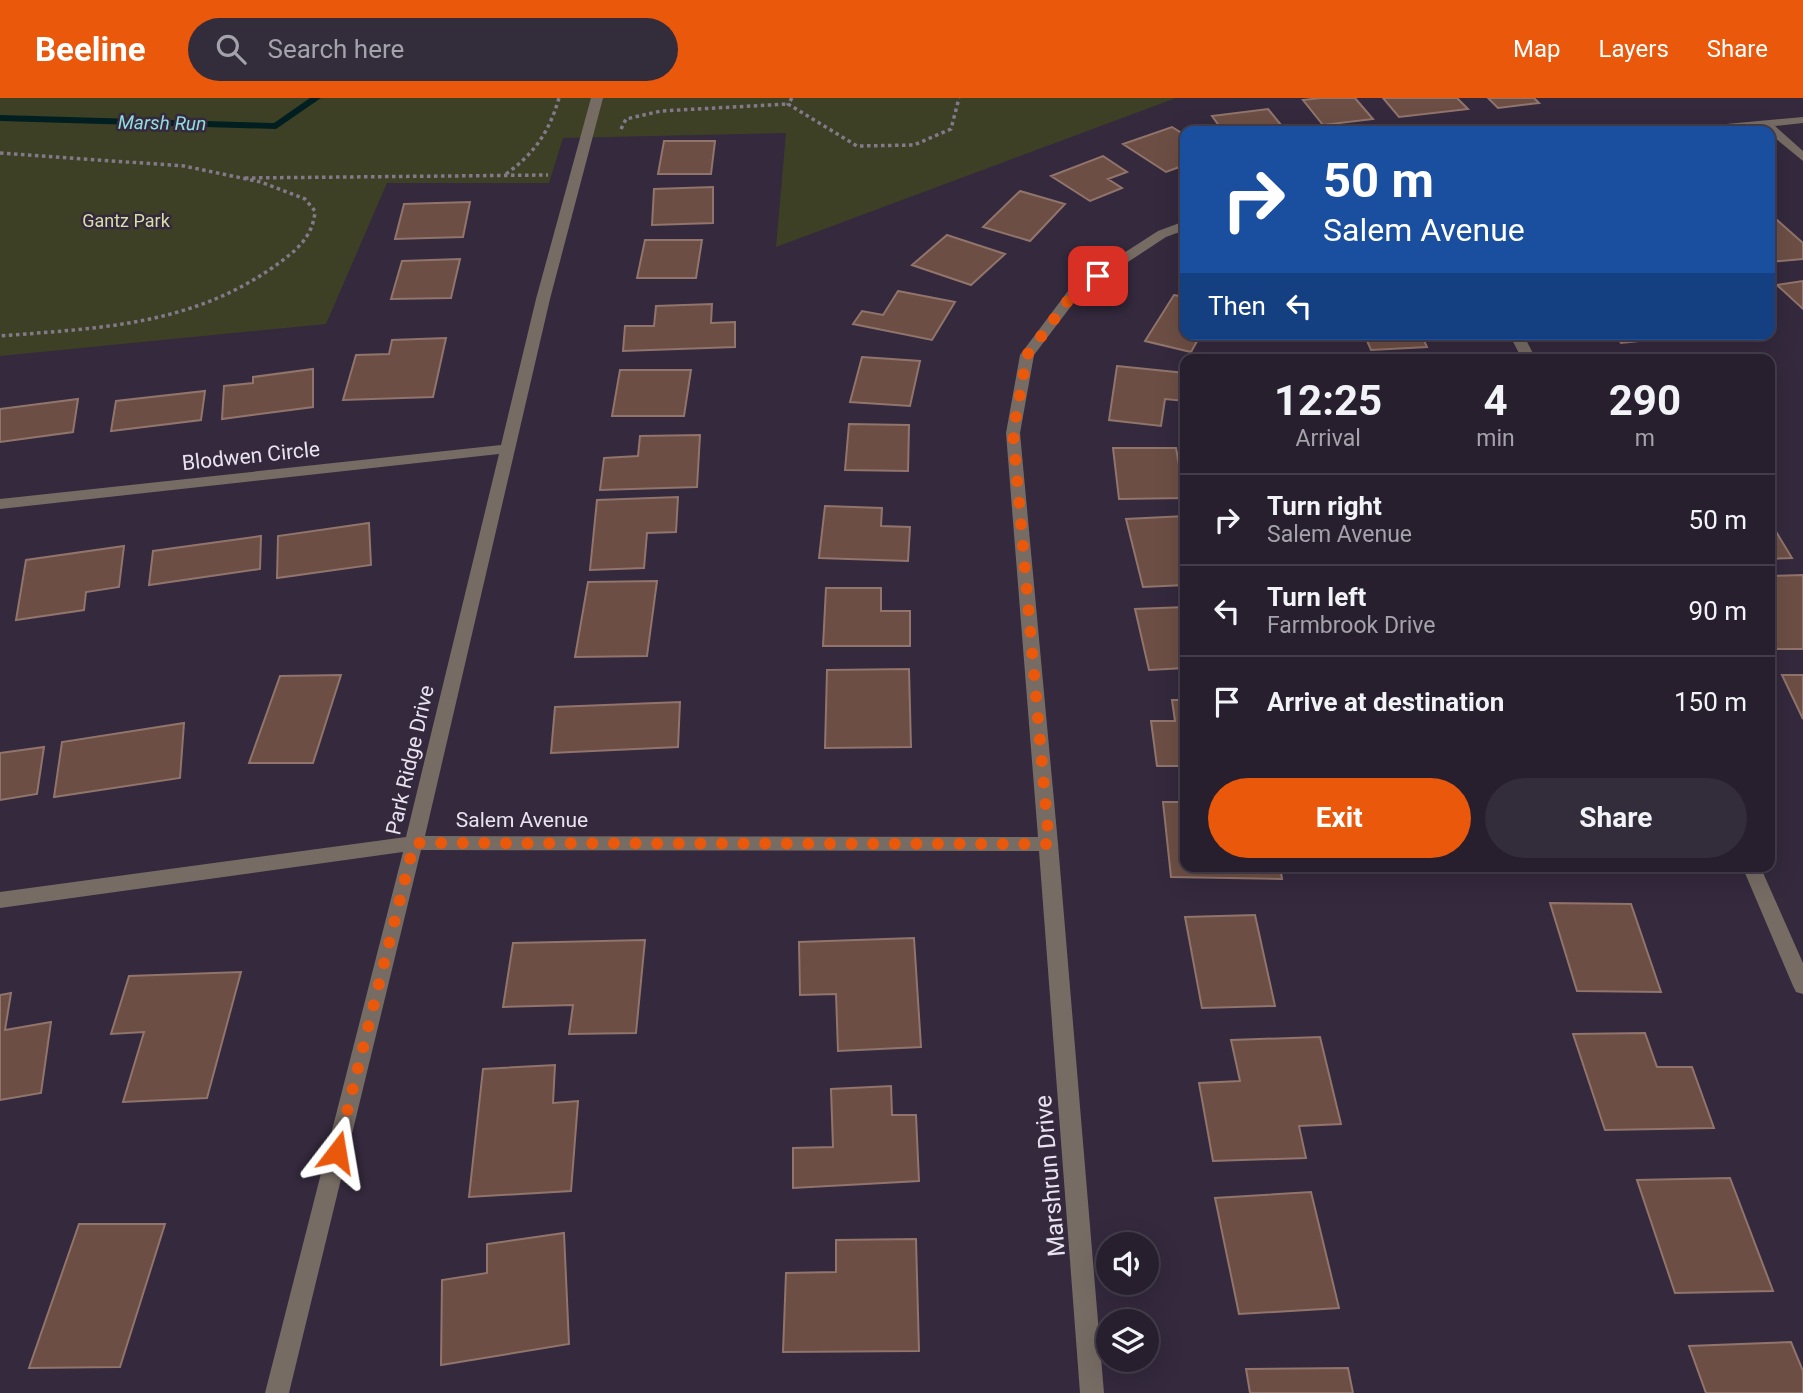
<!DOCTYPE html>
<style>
:root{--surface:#271f2e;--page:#332c3a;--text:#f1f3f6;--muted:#a4a2aa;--line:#433d4a;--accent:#ea580c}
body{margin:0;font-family:Roboto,sans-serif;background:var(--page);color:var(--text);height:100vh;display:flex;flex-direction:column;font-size:26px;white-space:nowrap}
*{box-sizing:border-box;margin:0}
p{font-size:23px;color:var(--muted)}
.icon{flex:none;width:38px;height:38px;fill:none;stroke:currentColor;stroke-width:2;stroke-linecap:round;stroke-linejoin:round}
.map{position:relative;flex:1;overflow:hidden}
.details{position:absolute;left:1180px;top:256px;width:595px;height:518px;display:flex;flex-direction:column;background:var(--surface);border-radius:14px;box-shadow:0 7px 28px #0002,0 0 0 2px var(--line)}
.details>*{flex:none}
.banner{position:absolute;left:1180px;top:28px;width:595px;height:214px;border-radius:14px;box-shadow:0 7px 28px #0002,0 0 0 2px var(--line);background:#1a4fa0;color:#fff;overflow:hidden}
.tools{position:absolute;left:1096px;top:1134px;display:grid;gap:14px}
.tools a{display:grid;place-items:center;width:63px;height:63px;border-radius:50%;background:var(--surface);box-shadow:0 7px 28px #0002,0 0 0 2px var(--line);font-size:35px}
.pin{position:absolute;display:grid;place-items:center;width:60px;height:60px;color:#fff;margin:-30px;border-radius:14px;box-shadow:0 4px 10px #0006}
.me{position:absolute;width:77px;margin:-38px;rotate:14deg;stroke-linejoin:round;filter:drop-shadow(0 0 5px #0008)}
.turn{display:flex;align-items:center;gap:24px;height:147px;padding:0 28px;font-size:32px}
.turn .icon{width:91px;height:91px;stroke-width:2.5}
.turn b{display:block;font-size:49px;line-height:60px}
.then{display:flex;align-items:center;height:66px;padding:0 28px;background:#0003;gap:14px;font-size:26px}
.eta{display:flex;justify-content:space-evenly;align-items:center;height:119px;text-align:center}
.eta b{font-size:42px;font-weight:700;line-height:49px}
.action{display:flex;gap:14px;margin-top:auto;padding:14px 28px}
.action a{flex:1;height:80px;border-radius:42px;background:var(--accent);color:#fff;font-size:28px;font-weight:700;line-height:80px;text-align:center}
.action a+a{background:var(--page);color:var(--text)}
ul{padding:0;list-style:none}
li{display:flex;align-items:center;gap:21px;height:91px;padding:0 28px;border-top:2px solid var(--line)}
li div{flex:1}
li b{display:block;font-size:26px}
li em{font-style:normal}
header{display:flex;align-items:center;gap:42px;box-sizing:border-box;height:98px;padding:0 35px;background:var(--accent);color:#fff}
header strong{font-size:33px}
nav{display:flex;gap:38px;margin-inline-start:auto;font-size:24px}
.search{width:490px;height:63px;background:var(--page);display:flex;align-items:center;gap:18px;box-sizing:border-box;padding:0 24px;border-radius:38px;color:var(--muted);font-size:26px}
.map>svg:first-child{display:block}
.green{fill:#3e4025}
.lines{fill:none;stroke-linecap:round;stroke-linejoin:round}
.stream{fill:#011f21;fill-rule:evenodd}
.building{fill:#6c4e44;stroke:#91746b;stroke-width:2}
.path{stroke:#82798a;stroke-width:3.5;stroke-dasharray:3.5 3.5;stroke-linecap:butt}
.minor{fill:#766c64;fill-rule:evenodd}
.route{stroke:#ea580c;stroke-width:12;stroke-dasharray:0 21.6}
.labels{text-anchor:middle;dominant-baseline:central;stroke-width:5;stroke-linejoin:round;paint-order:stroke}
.far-park-label{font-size:18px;fill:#d9dea5;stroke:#34293d}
.far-water-label{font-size:19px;font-style:italic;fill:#91dce1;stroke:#34293d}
.street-label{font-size:21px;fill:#e9e2ef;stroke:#34293d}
.near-street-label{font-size:24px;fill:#e9e2ef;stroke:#34293d}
</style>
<header>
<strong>Beeline</strong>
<div class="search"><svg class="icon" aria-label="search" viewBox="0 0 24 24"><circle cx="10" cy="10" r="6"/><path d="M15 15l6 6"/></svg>Search here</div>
<nav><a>Map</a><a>Layers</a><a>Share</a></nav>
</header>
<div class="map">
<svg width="1803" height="1295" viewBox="0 0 1803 1295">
<rect width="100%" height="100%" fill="#34293d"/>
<!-- green -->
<path class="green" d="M0,0H1176L776,149L786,35L563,40L549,85H387L326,226L0,258Z"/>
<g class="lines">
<!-- stream -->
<path class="stream" d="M310,0H321L276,31L0,23V17L274,25Z"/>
</g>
<!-- building -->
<path class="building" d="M1321,0H1355L1373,21L1323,27L1303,2Z
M1383,0H1457L1468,11L1399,19Z
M1488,0H1534L1539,5L1498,10Z
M1268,11L1286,33H1223L1212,18Z
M1172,29L1185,37V67L1166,74L1123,46Z
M664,43H715L711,76H658Z
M1103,58L1127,74L1108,81L1122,90L1090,103L1051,78Z
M713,89V125L652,127L654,91Z
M1020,93L1065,106L1030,143L983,129Z
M470,104L463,139L395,141L404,106Z
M1777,122L1803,145V161L1769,164V123Z
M947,137L1005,156L971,187L912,167Z
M645,142H702L696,180H637Z
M460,161L451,200L391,201L402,163Z
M1803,183V211L1777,187Z
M898,193L955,204L932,242L853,226L862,213L883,217Z
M1174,197L1185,199V236H1201L1191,254L1145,243Z
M712,206L711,225L735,224V249L623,253L625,228H654L656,208Z
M1364,236H1421L1427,249L1371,252Z
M1614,236H1675L1677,239L1621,245Z
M446,240L433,299L343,302L356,257L389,256L392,242Z
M862,259L920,263L910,308L850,304Z
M1117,268L1185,275V303L1165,301L1161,328L1109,322Z
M313,271V309L222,321L224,288L253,285V279Z
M620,272H691L684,318H612Z
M205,293L201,322L111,333L116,303Z
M78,301L73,334L0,344V311Z
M849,326L909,327L908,373L845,372Z
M700,337L697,389L600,392L604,360L638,358L640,338Z
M1113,350H1176L1185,400L1119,401Z
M678,399L676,434L647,435L644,470L590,472L597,402Z
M825,408L882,410L881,428L910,429L908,463L819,460Z
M1185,418V487L1143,489L1126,421Z
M1769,422L1792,460L1769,461Z
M369,425L371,467L277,480L278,438Z
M261,438L260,471L149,487L153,453Z
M124,448L119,489L86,494L84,512L16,522L26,462Z
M1803,477V551H1777L1769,537V478Z
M657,483L647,558L575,559L588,484Z
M826,490H881V513H910V548H823Z
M1185,509V570L1149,572L1135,511Z
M909,571L911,649L825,650L827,572Z
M341,577L313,665H249L280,578Z
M1782,577H1803V621Z
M1172,602H1185V668H1157L1151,623H1175Z
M680,604L678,649L551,655L555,609Z
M184,625L180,680L54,699L62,644Z
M44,649L37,696L0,702V655Z
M1163,704H1185V768H1280L1282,781L1171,779Z
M1550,805L1631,806L1661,894L1577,893Z
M1255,817L1275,908L1202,910L1185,819Z
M914,840L921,949L838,953L836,896L800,897L799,844Z
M645,842L636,935L569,936L573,907L503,909L513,845Z
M241,874L207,1000L123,1004L144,934L111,936L129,878Z
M11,895L5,932L51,924L41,995L0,1002V897Z
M1645,935L1657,969H1692L1714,1030L1605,1032L1573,936Z
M1320,939L1341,1026L1299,1028L1306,1060L1213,1063L1199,985L1240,983L1231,942Z
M555,967L553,1005L578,1003L571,1093L469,1099L483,971Z
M891,988L892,1017H916L919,1083L793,1090V1050L833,1049L831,991Z
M1730,1080L1773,1193L1675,1195L1637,1082Z
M1311,1094L1339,1210L1239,1216L1215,1100Z
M79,1126H165L120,1269L29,1270Z
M564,1135L569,1246L441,1267L442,1182L487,1175V1146Z
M916,1141L919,1253L783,1254L786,1175L836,1174V1142Z
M1791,1244L1803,1273V1295H1706L1689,1248Z
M1348,1270L1353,1295H1250L1246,1271Z"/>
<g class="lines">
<!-- path -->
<path class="path" d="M792,0L788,6L857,48L914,47L951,31L959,0
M621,31L626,21L661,13L788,6
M0,55L184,68L261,84L305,101L315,113C313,141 293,155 272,170C188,228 98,230 0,238
M506,76C535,55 549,34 559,0
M245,80L548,77"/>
<!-- minor -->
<path class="minor" d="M591,0H603L550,201L425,738L1038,739L1006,335L1020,257L1071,189L1158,133L1185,123V132L1166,139L1081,195L1034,257L1020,335L1058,746L1104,1295H1080L1039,753L421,752L289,1295H265L403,754L0,810V794L406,739L499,356L0,411V401L501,347L536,201Z
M1803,19V25L1775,28L1803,53V63L1763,30L1688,33L1694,29Z
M1509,236H1523L1536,261H1522Z
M1742,768H1760L1803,865V896L1796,894L1793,888Z"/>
</g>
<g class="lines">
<!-- route -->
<path class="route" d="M337,1054L414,745L1049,746L1013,335L1027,257L1076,192L1098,178"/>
</g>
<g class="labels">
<!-- far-park labels -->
<g class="far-park-label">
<text x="126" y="122">Gantz Park</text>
</g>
<!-- far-water labels -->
<g class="far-water-label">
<text transform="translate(162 25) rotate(1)">Marsh Run</text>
</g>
<!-- street labels -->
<g class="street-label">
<text transform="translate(251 358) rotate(-6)">Blodwen Circle</text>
<text transform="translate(410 662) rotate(-77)">Park Ridge Drive</text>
<text x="522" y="722">Salem Avenue</text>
</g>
<!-- near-street labels -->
<g class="near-street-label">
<text transform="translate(1050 1078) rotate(-95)">Marshrun Drive</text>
</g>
</g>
</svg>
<div class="tools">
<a><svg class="icon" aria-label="sound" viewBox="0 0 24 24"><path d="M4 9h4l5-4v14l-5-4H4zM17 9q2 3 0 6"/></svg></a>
<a><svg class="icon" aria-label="layers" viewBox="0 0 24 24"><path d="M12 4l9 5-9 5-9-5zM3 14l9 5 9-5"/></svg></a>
</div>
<div class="pin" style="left:1098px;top:178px;background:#d93025"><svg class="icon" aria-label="arrive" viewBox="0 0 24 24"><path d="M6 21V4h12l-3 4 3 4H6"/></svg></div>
<svg class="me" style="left:337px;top:1054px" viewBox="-20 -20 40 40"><path d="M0-17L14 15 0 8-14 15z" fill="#ea580c" stroke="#fff" stroke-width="4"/></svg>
<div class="banner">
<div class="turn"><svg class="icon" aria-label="right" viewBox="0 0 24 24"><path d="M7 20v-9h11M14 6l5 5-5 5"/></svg><div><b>50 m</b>Salem Avenue</div></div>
<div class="then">Then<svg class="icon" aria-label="left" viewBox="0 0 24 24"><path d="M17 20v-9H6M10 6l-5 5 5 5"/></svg></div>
</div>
<section class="details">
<div class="eta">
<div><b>12:25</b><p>Arrival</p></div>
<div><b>4</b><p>min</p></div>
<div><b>290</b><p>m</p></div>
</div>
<ul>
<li><svg class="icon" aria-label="right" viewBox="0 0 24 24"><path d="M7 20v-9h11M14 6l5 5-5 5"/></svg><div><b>Turn right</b><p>Salem Avenue</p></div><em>50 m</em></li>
<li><svg class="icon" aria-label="left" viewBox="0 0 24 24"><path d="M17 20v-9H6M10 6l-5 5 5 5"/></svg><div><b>Turn left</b><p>Farmbrook Drive</p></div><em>90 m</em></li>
<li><svg class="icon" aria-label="arrive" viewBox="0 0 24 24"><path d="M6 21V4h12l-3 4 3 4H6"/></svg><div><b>Arrive at destination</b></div><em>150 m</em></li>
</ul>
<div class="action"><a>Exit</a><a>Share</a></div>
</section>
</div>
